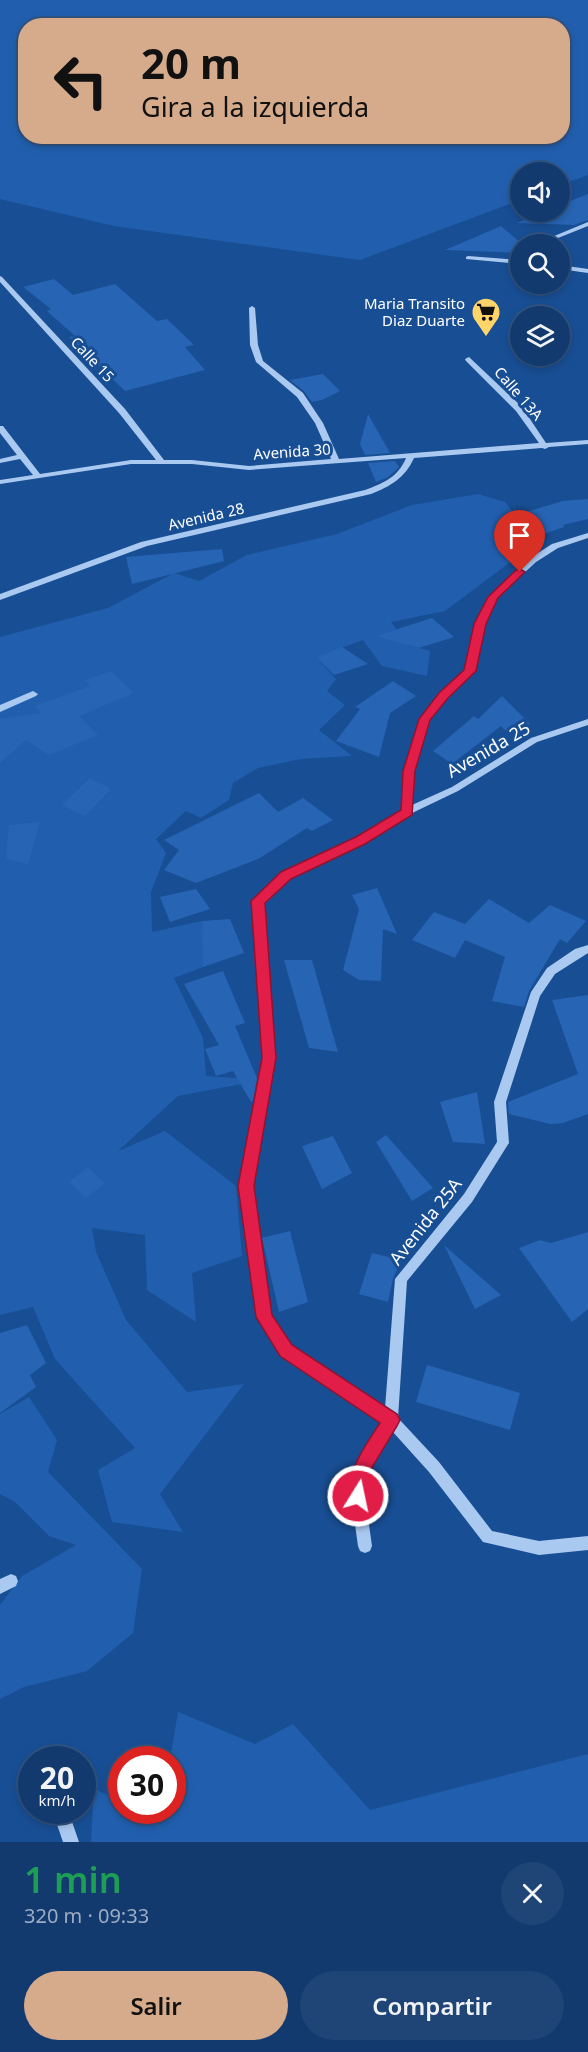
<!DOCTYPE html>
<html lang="es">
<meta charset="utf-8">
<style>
:root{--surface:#123a6f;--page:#1f4577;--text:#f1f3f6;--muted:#9cadc3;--line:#315482;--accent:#d6ab8b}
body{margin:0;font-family:"Noto Sans",sans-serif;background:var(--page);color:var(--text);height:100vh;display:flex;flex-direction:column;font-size:22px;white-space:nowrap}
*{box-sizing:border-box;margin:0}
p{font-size:20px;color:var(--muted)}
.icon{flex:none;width:33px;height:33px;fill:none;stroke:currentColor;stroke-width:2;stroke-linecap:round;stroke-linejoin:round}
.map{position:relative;height:1842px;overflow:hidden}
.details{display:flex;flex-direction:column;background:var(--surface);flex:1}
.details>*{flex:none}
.banner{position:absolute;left:18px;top:18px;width:552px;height:126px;border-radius:24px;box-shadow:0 3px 9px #0003,0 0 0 2px var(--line);background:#d6ab8b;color:#111;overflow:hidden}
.fabs{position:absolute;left:510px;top:162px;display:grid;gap:12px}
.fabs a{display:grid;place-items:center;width:60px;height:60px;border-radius:50%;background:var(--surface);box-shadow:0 3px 9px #0003,0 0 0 2px var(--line);font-size:30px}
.speed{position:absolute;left:18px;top:1746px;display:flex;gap:12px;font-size:30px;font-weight:700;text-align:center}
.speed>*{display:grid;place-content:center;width:78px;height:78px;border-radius:50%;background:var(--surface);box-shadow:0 3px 9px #0003,0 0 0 2px var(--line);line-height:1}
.speed small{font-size:15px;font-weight:400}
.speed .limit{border:9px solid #d22;background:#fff;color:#111}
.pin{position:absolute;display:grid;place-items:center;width:51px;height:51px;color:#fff;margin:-62px -26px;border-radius:50% 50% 50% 0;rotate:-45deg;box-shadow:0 0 6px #0007}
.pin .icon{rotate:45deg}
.me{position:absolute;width:66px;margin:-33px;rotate:10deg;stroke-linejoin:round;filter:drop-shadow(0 0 4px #0008)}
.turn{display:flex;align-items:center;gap:21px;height:126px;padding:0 24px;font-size:27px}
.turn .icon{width:78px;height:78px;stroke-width:2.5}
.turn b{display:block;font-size:42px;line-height:51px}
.round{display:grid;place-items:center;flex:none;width:63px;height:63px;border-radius:32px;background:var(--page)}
.overview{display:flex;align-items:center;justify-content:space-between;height:102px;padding:0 24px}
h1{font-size:36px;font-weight:600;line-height:45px;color:#1e9e55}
.action{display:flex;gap:12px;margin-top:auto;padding:12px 24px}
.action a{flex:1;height:69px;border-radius:36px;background:var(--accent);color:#111;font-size:24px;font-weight:600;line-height:69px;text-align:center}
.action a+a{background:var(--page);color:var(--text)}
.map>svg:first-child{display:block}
.green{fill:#215fae;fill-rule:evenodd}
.building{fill:#2764b3}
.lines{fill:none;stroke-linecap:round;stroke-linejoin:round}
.minor{fill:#aac9f0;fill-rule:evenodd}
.route{fill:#e11d48;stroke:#92132f;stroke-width:1.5}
.labels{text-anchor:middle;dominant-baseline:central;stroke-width:6;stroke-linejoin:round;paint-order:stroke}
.far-poi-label{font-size:15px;fill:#fff;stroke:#184e94;text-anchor:end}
.far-street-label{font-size:15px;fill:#fff;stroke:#184e94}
.street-label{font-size:18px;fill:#fff;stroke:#184e94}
</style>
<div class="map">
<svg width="588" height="1842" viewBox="0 0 588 1842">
<rect width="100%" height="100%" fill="#184e94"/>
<!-- green -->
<path class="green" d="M0,0H588V175L560,185V172H520V200L360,260L114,226L0,199ZM26,26H562V136H26Z
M478,494L505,502L537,542L445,611L391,622L408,645L430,651L427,676L382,666L363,640L316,657L336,679L327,691L345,705L319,730L352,756L301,759L258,768L233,783L229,800L201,818L186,811L156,839L166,853L151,892L152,932L202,921L206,966L174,978L203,1038L206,1076L262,1080L178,1096L118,1151L165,1131L236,1186L242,1256L192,1273L196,1322L147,1290L145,1235L92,1228L96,1252L126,1320L187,1392L244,1384L160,1494L183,1532L112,1522L98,1470L135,1448L55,1359L33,1307L0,1315V637L108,608L174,573L199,581L247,555L337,534L412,505Z
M29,1397L57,1440L48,1472L142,1569L133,1633L87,1671L24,1687L0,1699V1605L22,1576L76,1545L49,1536L15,1502L0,1494V1414Z
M178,1712L255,1744L293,1724L370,1810L588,1754V1842H91L94,1789L121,1801L122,1810L143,1811L159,1817L161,1811L172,1810V1760L170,1759Z"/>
<!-- building -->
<path class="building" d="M588,194V220L574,225L517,223L544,212H560V205Z
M501,226L522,244L520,253L445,250Z
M54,279L73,295L115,284L157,321L167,319L194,345L185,347L205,370L125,391L69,337L75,336L47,311L51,309L23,287Z
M323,374L340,391L322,400L312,402L304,391L290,380Z
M368,414L390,453L365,455L360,444Z
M395,461L399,467L397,469L388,477L376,482L368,463Z
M588,499V519L563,525L564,527L535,537L515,515L563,501Z
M222,549L224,561L132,584L126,557Z
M432,618L454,637L419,648L376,636Z
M342,647L368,664L334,675L316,657Z
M111,671L134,693L79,716L98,735L49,755L26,740L0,763V719L41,713L35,706L90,686L85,680Z
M393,681L416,696L390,713L379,757L336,741L360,709L355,707Z
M502,696L530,724L507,732L501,726L452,764L433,751L474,716L478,719Z
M90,778L111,789L85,816L62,805Z
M259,793L278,812L303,798L333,820L312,831L307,828L258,859L196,883L164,870L179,850L164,840Z
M40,822L28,864L6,859L9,825Z
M377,888L397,934L383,929L381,981L359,980L343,970L359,909L352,895Z
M196,889L210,909L170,922L160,897Z
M489,899L529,923L550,905L586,921L567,943L560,939L529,991L524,1007L492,1001L505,957L465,940L455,958L412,940L434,912L465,924Z
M230,919L244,953L203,967L202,921Z
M284,960H312L338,1052L309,1048Z
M223,971L245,1023L235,1026L257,1078L253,1101L251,1102L233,1071L216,1076L205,1049L219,1045L184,984Z
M588,995V1114L563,1123L550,1124L509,1114L508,1102L578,1074L552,1000Z
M477,1092L485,1144L453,1142L440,1102Z
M386,1135L433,1188L412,1201L376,1142Z
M333,1136L352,1173L322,1189L302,1146Z
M88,1167L105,1183L86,1198L69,1182Z
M290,1231L308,1302L279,1312L262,1238Z
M588,1232V1309L572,1322L519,1248L540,1240L551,1243Z
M444,1245L501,1295L475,1309Z
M372,1253L401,1260L393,1279L388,1302L359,1294Z
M27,1325L46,1363L30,1375L36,1387L0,1413V1333Z
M427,1365L520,1393L510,1430L416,1402Z"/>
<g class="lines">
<!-- minor -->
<path class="minor" d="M588,222V226L543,244H535Z
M468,256L520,260V264L466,259V257Z
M560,265L588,269V273L560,269Z
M0,276L2,277L125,409L164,460H192L249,466L331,459L315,423L297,397L256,362L250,345L249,308L252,306L255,308L258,345L263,361L303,393L323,423L339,459L539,443L516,411L466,361L465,359L469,357L522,407L546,443L588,440V444L549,447L545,449L542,448L414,458C405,478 391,486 371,494L147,546L0,600V594L141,542L365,490C384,483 398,477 406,458L249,470L192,464H131L0,484V480L33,475L20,459L0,463V459L17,455L0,433V426H3L40,474L131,460H156L119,413L0,282Z
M588,533V538L558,548L536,562L497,598L484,624L475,671L446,697L429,720L414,771L412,805L452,787L531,738L588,719V725L537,742L458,791L410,814L364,843L290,878L263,902L275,1058L252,1186L270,1316L291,1346L385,1408L395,1279L464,1194L497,1142L494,1102L531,992L547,968L575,949L588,945V953L555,974L540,996L506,1102L509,1143L507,1146L472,1202L407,1281L398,1418L439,1462L492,1531L539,1541L588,1536V1550L539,1555L483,1542L429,1472L392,1431L370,1469L365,1496L372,1546L370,1551L365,1553L360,1551L358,1546L351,1496L356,1467L382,1422L281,1354L258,1318L240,1186L263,1058L253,901L282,872L356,837L402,810L404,771L420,719L440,693L466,670L476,624L489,597L530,558L552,544Z
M33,691L38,694L36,696L0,712V705Z
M11,1574L16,1576L18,1581L16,1586L0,1594V1579Z
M52,1810H68L79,1842H63Z"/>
</g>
<!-- route -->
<path class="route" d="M520,569L525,572L498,598L486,624L476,671L448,698L430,720L415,771L412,815L365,844L291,879L265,903L276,1058L254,1186L272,1315L292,1345L397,1414L400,1420L397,1426L371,1469L364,1502L358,1505L352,1502C341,1478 367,1443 380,1423L280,1356L256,1317L238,1186L262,1058L251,901L281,872L356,837L401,810L403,771L419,719L439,693L464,670L474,624L488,597L516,570Z"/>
<!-- icons -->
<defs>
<g id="supermarket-pin" transform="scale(1.5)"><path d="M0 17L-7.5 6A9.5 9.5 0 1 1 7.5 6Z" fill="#ffd569" stroke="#184e94"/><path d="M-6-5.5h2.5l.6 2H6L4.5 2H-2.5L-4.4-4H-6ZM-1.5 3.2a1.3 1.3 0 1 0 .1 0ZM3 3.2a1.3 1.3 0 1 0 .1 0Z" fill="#111"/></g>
</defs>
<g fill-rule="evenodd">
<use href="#supermarket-pin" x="486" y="312"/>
</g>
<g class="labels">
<!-- far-poi labels -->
<g class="far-poi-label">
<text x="465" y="303">Maria Transito<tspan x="465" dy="17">Diaz Duarte</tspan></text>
</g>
<!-- far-street labels -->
<g class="far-street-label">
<text transform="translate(93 359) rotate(47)">Calle 15</text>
<text transform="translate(519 393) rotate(49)">Calle 13A</text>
<text transform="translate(292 451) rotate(-4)">Avenida 30</text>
<text transform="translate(206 516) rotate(-13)">Avenida 28</text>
</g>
<!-- street labels -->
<g class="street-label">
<text transform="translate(488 749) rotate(-30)">Avenida 25</text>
<text transform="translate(425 1221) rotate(-52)">Avenida 25A</text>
</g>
</g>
</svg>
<div class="fabs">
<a><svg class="icon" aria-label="sound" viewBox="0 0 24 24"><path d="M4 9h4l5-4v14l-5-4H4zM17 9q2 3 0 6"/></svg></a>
<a><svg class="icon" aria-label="search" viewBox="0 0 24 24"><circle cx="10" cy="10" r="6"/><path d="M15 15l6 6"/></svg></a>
<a><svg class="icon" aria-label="layers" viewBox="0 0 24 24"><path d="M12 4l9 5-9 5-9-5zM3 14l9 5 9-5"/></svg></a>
</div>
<div class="speed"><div>20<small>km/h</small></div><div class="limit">30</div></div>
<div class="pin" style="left:520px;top:572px;background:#d93025"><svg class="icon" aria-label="arrive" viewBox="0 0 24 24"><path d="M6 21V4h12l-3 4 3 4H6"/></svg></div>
<svg class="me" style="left:358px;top:1496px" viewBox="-20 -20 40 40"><circle r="17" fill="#e11d48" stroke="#fff" stroke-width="3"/><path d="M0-11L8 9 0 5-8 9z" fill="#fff"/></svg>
<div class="banner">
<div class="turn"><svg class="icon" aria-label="left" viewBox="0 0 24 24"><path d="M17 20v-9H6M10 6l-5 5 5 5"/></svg><div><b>20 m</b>Gira a la izquierda</div></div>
</div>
</div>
<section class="details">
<div class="overview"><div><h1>1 min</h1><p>320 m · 09:33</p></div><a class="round"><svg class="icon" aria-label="close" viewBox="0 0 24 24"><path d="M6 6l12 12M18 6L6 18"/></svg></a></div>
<div class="action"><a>Salir</a><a>Compartir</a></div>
</section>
